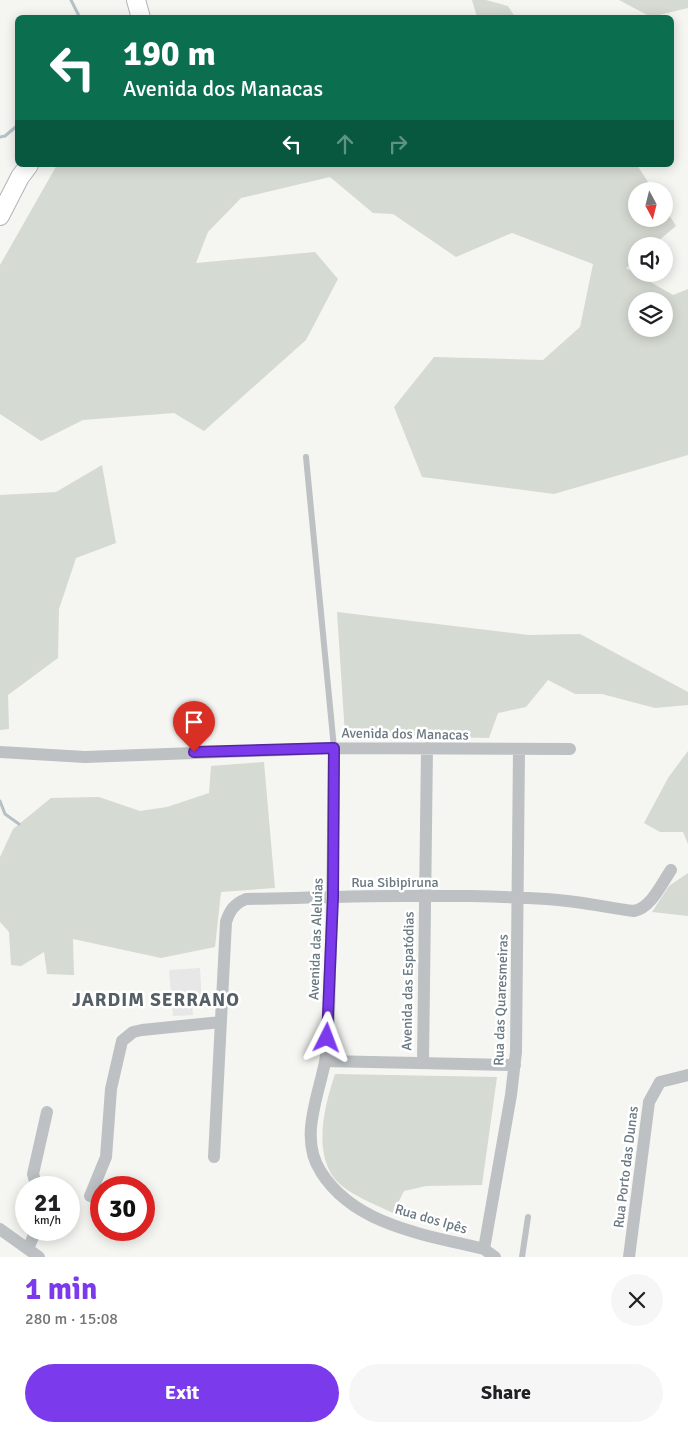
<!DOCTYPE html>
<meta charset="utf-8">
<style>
:root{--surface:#fff;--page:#f6f6f6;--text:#202124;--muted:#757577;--accent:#7c3aed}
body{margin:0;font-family:Signika,sans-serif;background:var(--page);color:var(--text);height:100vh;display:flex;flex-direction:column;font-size:19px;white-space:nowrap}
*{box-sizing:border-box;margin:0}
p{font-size:16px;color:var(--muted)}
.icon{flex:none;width:28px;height:28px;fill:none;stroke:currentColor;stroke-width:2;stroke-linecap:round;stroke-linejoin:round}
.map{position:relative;height:1257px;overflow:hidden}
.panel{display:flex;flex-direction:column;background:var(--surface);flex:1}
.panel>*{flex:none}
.top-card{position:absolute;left:15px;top:15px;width:659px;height:152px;border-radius:8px;box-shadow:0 2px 12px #0003;background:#0b6e4f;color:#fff;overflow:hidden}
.needle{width:32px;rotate:173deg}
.buttons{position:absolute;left:628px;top:182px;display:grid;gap:10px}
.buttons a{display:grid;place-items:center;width:45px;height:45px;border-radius:50%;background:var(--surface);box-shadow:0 2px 12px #0003;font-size:25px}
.speed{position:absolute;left:15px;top:1176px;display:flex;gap:10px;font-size:25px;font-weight:700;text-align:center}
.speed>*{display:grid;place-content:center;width:65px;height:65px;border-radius:50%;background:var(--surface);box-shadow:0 2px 12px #0003;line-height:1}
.speed small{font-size:12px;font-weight:400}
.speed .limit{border:8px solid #d22;background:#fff;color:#111}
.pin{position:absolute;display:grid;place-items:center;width:42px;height:42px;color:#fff;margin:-51px -21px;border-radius:50% 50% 50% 0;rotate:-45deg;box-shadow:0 0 5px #0007}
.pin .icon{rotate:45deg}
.me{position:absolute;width:55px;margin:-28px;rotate:3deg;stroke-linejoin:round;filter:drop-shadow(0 0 4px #0008)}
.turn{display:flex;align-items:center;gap:18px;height:105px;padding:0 25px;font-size:22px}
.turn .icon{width:65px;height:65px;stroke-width:2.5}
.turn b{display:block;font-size:35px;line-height:42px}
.lanes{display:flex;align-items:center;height:48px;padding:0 25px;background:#0003;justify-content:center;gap:25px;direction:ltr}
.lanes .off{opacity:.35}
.round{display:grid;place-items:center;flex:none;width:52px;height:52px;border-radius:26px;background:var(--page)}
.headline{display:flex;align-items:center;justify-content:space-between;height:85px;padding:0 25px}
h1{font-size:30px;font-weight:700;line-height:38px;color:var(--accent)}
.button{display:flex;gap:10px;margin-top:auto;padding:10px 25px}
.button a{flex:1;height:58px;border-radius:30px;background:var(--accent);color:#fff;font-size:20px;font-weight:700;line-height:58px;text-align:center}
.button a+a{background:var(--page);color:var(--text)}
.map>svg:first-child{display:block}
.built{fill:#e6e7e6}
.green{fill:#d5dad2;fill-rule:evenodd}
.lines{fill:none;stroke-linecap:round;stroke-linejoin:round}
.stream{stroke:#b5c1c4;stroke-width:3}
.secondary-casing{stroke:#b0b5b8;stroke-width:20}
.service{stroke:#bdc1c4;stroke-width:6}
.minor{stroke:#bdc1c4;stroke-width:12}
.secondary{stroke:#fff;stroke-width:18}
.route-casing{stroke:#51269a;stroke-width:12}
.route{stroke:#7c3aed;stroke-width:9}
.labels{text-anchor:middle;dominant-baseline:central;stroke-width:5;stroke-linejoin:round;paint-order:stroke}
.street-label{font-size:14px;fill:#687780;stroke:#fff}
.district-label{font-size:19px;font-weight:bold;letter-spacing:1px;fill:#555f66;stroke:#fff}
</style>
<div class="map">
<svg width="688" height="1257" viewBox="0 0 688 1257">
<rect width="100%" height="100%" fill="#f5f5f2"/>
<!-- built -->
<path class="built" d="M200,968L202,1005H192L193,1015L173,1016L169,970Z"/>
<!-- green -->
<path class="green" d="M472,0H486L508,6L515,17H477Z
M619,0H688V8L651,17Z
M57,165H637L654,191H636V219H664V207L676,226L652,246H636V259L626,268L673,295L688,289V455L554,494L422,477L394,407L434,357L543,360L580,327L593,264L512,233L456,257L393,214L373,213L330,177L241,198L208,232L196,263L315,252L338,279L306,340L204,431L174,413L83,420L41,441L0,414V265ZM636,301H664V329H636Z
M102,465L116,543L76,558L59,609L58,658L8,695L9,729L0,730V495L56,492Z
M337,612L529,635L580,634L688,692V705L655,708L602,694H575L548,680L526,707L498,713L489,738L345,735Z
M688,751V844L683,832H660L644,823L668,778Z
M264,762L275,888L221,892L215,947L161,958L73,939L74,975L47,974L44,952L21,966L11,965L9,932L0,922V857L13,829L51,798L99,797L140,811L167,807L209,793L211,766Z
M688,873V916L652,912L669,886Z
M335,1074L497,1077L482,1185L426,1186L404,1191L393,1213C378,1206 344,1192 334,1178C313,1149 325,1104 335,1074Z"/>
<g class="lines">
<!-- stream -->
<path class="stream" d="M71,0L80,18
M0,137L5,136L18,125
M0,801L5,814L19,824"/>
<!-- secondary casing -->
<g class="secondary-casing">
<path id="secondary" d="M136,0L141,18
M0,216L20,177L29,165"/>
</g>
<!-- service -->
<path class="service" d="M306,457L334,748
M522,1257L528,1217"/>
<!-- minor -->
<path class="minor" d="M334,748C333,822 333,897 330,971C329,1001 330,1032 325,1062C318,1097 299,1139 321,1172C355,1226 427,1235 484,1249L495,1257
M0,752L85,757L334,748L570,749
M325,1061L515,1065
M423,1063L427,748
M214,1157L226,922C230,910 234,904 246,899C346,897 448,893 547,899C577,901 605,907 634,911C651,908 662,883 671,870
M37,1188L33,1174L47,1112
M90,1196L106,1157L111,1089L122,1041L133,1032L142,1030L221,1022
M0,1229L39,1257
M28,1249L36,1230
M484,1249L511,1095L516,1052L519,750
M629,1257L649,1102L660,1082L688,1075"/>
<!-- secondary -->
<use href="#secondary" class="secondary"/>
</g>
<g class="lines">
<!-- route casing -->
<g class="route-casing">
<path id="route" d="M194,752L334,748L333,897L327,1038"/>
</g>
<!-- route -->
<use href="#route" class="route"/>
</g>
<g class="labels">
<!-- street labels -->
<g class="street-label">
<text transform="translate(405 734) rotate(1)">Avenida dos Manacas</text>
<text x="395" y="882">Rua Sibipiruna</text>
<text transform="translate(316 939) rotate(-88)">Avenida das Aleluias</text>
<text transform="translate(408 981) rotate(-89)">Avenida das Espatódias</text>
<text transform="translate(501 1000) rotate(-88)">Rua das Quaresmeiras</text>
<text transform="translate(626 1167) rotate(-83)">Rua Porto das Dunas</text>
<text transform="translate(431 1219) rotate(16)">Rua dos Ipês</text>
</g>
<!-- district labels -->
<g class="district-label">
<text x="156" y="1000">JARDIM SERRANO</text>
</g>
</g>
</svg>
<div class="buttons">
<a><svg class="needle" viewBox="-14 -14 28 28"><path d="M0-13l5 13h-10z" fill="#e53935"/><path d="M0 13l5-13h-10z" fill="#757577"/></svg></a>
<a><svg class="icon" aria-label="sound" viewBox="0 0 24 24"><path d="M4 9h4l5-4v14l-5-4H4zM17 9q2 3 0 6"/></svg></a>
<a><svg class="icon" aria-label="layers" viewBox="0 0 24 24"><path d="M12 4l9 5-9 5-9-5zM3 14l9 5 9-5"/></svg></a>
</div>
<div class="speed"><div>21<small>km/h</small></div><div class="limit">30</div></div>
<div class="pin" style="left:194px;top:752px;background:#d93025"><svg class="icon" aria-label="arrive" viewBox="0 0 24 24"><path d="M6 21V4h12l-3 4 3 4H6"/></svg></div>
<svg class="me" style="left:327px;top:1038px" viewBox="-20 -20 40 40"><path d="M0-17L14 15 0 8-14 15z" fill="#7c3aed" stroke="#fff" stroke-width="4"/></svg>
<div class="top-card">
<div class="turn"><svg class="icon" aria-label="left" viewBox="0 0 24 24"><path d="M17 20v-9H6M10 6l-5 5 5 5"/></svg><div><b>190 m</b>Avenida dos Manacas</div></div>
<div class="lanes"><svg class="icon" aria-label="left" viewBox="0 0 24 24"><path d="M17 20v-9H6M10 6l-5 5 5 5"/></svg><svg class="icon off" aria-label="ahead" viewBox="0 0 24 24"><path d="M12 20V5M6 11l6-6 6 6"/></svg><svg class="icon off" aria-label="right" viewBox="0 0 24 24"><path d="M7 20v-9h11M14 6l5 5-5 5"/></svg></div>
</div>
</div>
<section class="panel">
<div class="headline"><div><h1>1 min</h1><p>280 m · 15:08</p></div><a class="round"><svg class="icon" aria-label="close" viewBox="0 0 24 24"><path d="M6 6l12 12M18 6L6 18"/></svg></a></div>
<div class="button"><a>Exit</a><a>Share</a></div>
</section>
